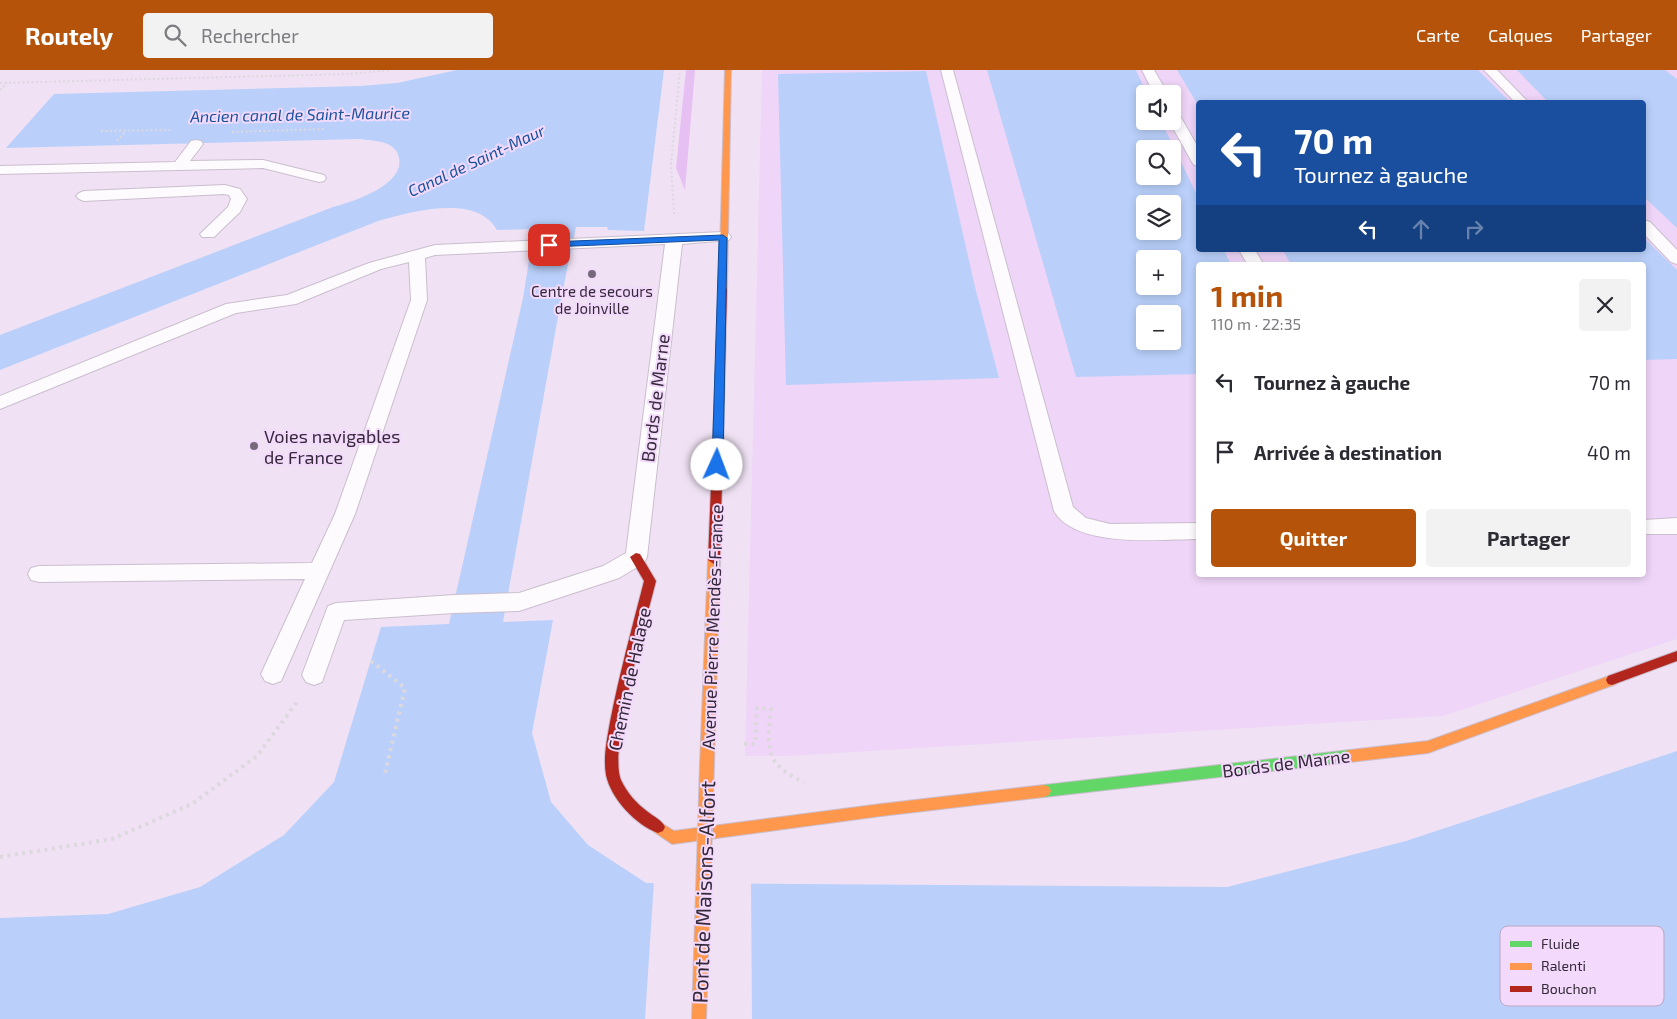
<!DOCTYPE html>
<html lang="fr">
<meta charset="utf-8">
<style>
:root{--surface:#fff;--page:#f2f2f3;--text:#2b2b33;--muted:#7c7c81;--accent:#b45309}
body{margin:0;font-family:"Exo 2",sans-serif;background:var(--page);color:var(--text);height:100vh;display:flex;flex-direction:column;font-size:19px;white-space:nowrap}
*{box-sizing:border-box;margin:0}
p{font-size:16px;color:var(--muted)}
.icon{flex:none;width:28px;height:28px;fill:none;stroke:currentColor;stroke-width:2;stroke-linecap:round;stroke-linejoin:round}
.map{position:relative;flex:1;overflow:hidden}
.panel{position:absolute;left:1196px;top:192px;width:450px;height:315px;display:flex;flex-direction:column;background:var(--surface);border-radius:5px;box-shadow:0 2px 8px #0003}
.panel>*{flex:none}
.guide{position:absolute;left:1196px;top:30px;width:450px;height:152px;border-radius:5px;box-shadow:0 2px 8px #0003;background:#1a4fa0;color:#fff;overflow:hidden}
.controls{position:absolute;left:1136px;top:15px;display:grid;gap:10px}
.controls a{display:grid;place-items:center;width:45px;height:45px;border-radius:5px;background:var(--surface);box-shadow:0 2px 8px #0003;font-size:25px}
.pin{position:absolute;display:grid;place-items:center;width:42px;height:42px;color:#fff;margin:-21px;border-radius:10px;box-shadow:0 2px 8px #0006}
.me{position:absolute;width:55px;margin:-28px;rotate:2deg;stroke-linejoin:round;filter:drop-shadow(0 0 4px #0008)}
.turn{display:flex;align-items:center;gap:18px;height:105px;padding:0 15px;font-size:22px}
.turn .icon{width:65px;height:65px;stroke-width:2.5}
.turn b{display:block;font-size:35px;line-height:42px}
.lanes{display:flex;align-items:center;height:48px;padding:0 15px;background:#0003;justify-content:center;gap:25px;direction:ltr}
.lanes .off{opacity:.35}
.round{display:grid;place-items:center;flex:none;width:52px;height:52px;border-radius:5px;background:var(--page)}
.summary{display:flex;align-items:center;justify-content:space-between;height:85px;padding:0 15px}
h1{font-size:30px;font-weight:700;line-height:38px;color:var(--accent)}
.action{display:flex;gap:10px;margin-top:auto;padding:10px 15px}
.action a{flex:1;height:58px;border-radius:5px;background:var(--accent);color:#fff;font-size:20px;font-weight:700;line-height:58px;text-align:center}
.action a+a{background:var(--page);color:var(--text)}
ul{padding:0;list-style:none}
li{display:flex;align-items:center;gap:15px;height:70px;padding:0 15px}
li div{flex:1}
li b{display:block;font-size:19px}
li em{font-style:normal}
header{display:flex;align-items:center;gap:30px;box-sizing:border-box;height:70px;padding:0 25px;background:var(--accent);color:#fff}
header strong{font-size:24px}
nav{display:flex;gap:28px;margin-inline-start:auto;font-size:18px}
.search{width:350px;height:45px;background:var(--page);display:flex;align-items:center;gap:12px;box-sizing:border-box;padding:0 18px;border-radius:5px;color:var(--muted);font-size:19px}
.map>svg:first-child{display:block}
.built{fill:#efd5f8;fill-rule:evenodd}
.green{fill:#e6bff3}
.water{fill:#bad0fa;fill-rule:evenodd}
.pier{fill:#f0e2f4}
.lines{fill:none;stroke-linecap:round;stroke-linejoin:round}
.lane-casing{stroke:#cabece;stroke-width:2}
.fast-casing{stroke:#cabece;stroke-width:2}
.slow-casing{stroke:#cabece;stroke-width:2}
.jam-casing{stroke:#cabece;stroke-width:2}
.path-far1{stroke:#dcd8de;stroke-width:2;stroke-dasharray:2 2.5;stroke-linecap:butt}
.path{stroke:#dcd8de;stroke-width:4;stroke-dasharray:3 4.5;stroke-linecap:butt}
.lane{fill:#fdfbfd;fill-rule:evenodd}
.fast{fill:#63d668;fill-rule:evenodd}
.slow{fill:#ff974d;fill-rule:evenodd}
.jam{fill:#b3261e;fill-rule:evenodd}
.slow-bridge-casing{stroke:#cabece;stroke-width:16;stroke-linecap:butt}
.slow-bridge{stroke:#ff974d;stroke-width:14}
.route{fill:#1a73e8;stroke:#114b97}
.poi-dot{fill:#766a7a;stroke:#f3dafc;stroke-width:2}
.labels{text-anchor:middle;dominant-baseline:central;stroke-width:4;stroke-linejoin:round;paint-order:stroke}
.far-poi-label{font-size:15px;fill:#352939;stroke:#f3dafc}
.far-water-label{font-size:16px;font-style:italic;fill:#16519d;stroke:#f3dafc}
.street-label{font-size:18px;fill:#352939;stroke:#f3dafc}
.poi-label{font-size:18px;fill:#352939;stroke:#f3dafc;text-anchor:start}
.near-street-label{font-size:21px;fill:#352939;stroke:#f3dafc}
.key{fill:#f3dafc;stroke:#baa5c2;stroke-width:1}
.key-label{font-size:14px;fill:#352939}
</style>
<header>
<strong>Routely</strong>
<div class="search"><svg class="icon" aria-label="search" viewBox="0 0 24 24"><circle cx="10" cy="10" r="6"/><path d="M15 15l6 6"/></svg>Rechercher</div>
<nav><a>Carte</a><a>Calques</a><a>Partager</a></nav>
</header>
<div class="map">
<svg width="1677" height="949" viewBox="0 0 1677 949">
<rect width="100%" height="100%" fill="#f0e2f4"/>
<!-- built -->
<path class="built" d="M762,0H1677V569L1443,646L789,686H745ZM1145,24H1172V51H1145ZM1199,32H1644V180H1199ZM1145,79H1172V106H1145ZM1145,134H1172V161H1145ZM1145,189H1172V216H1145ZM1199,195H1644V505H1199ZM1145,244H1172V271H1145Z"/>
<!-- green -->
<path class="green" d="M686,0H695L685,120L676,98Z"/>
<!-- water -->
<path class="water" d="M457,0H664L644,161L608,160L607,157H576L563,219L503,552L553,550L532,663L551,732L588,775L646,813L1227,817L1406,771L1677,681V949H0V848L108,844L200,817L284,765L334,712L381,557L449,554L523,228L534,159L497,160C476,123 411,142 378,151L0,300V265L333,137C352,132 405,115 399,88C396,70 373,71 360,69L6,78L54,24L360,16L397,13Z
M987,0H1136L1147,24H1145V51H1161L1199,129V180H1224L1231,195H1199V304L1076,307ZM1145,79H1172V106H1145ZM1145,134H1172V161H1145ZM1145,189H1172V216H1145ZM1145,244H1172V271H1145Z
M1177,0H1478L1510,32H1199V37Z
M1517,0H1665L1677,9V158L1644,127V32H1548Z
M926,1L975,217L999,308L786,315L778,4Z
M1644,168L1677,200V289L1644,290V195H1291L1283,180H1644Z"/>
<!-- pier -->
<path class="pier" d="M654,811H751L752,949H645Z"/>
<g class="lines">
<!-- lane casing -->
<g class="lane-casing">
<path id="lane" d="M941,0H953L1073,437L1086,448L1110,454L1199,453V469C1161,469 1076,479 1054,441Z
M1142,0H1154L1168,24H1154Z
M1484,0H1497L1528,32H1515Z
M1172,40L1179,44L1199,79V96L1194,95L1192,92L1169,51H1172Z
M196,70L201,71L203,74L190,91L263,90L324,105L326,108L324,111L319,112L263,98L0,104V96L175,92L191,71Z
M225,115L240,119L247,129L240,142L214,167H202L200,164L228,137L231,129L229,125L224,124L84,131L79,129L76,126L79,123L84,121Z
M1644,150L1650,152L1677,180V194L1671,192L1644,164Z
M723,162L729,164L731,167L729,170L682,174L647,487L644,493L619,508L519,541L454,543L344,550L322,612L314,615L306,612L302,605L328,536L336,533L454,525L519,523L603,496L626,483L665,174L435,185L425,188L427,230L355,444L281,611L273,614L265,611L261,604L305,509L39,512L31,510L28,504L31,498L39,496L312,493L335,444L411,230L409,192L381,199L296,234L236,243L0,339V326L226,234L287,225L369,193L435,175Z
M1239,180H1255L1264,195H1248Z
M1677,448V464H1644V450Z"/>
</g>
<!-- fast casing -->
<g class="fast-casing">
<path id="fast" d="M1350,680L1355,682L1357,686L1355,690L1350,692L1044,727L1039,725L1037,721L1039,717L1044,715Z"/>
</g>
<!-- slow casing -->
<g class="slow-casing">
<path id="slow" d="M725,0H731L727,219L723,222L719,219Z
M714,486L720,490L714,695L712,699L707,701L702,699L700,695L708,490Z
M1612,605L1616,606L1618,610L1616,614L1428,683L1350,692L1345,690L1343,686L1345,682L1350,680L1428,671Z
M1044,715L1049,717L1051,721L1049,725L1044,727L881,746L672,774L653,761L651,757L653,753L658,751L674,761L881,734Z"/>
</g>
<!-- jam casing -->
<g class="jam-casing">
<path id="jam" d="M723,216L727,219L720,490L714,494L708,490L719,219Z
M636,483L640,484L656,511C647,548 608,680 621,710C627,723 637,734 648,742C654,747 662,750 665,757L663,761L658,763C636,755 611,729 606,705C603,688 607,669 610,652C619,605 632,558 644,511L630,487Z
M1677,581V591L1612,615L1608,614L1606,610L1608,606Z"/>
</g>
<!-- path-far1 -->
<path class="path-far1" d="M0,13L347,4L391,0
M0,20L7,13
M101,61L173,60
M232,62L324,59
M117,71L126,61
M674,144L671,94L680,0"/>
<!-- path -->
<path class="path" d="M371,591L405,618L385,703
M744,674H755L757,638L771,639C767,678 764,694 804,712
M0,787L112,769L192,734L257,686L297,632"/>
<!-- lane -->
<use href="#lane" class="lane"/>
<!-- fast -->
<use href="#fast" class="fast"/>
<!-- slow -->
<use href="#slow" class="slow"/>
<!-- jam -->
<use href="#jam" class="jam"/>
<!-- slow-bridge casing -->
<g class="slow-bridge-casing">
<path id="slow-bridge" d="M699,949L707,695"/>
</g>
<!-- slow-bridge -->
<use href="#slow-bridge" class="slow-bridge"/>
</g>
<!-- route -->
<path class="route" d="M723,165L727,168L723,395L717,399L712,395L719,170L549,177L545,175L549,172Z"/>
<!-- markers -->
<g class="poi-dot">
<circle cx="592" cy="204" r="5"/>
<circle cx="254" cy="376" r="5"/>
</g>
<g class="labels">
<!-- far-poi labels -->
<g class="far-poi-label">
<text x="592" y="221">Centre de secours<tspan x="592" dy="17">de Joinville</tspan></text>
</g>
<!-- far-water labels -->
<g class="far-water-label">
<text transform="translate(300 44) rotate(-1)">Ancien canal de Saint-Maurice</text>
<text transform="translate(476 90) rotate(-25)">Canal de Saint-Maur</text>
</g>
<!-- street labels -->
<g class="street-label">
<text transform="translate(655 328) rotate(-83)">Bords de Marne</text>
<text transform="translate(712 557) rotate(-88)">Avenue Pierre Mendès-France</text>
<text transform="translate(629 609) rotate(-78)">Chemin de Halage</text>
<text transform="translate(1286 693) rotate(-7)">Bords de Marne</text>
</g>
<!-- poi labels -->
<g class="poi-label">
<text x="264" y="366">Voies navigables<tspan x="264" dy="21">de France</tspan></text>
</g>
<!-- near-street labels -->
<g class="near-street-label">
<text transform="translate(703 822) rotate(-88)">Pont de Maisons-Alfort</text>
</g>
</g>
<!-- legend -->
<rect x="1500" y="856" width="164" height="80" rx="8" class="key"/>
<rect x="1510" y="871" width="22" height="6" fill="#63d668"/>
<rect x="1510" y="893" width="22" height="7" fill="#ff974d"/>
<rect x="1510" y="916" width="22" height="6" fill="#b3261e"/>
<g class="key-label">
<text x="1541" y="879">Fluide</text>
<text x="1541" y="901">Ralenti</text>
<text x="1541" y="924">Bouchon</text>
</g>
</svg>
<div class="controls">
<a><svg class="icon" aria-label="sound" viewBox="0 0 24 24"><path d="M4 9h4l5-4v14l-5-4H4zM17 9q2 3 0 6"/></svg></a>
<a><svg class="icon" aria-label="search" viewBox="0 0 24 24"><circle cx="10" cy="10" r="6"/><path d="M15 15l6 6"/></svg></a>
<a><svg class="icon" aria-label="layers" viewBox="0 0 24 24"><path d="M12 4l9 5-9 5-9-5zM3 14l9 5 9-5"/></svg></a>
<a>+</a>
<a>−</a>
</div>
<div class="pin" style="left:549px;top:175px;background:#d93025"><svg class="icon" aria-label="arrive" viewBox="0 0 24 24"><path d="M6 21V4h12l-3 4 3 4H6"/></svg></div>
<svg class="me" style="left:717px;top:395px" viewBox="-20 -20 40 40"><circle r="19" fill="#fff"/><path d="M0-13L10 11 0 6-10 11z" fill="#1a73e8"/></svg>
<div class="guide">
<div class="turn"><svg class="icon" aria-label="left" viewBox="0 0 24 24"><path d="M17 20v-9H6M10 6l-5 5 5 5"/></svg><div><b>70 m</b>Tournez à gauche</div></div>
<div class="lanes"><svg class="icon" aria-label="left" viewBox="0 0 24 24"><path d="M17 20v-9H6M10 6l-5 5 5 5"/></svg><svg class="icon off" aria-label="ahead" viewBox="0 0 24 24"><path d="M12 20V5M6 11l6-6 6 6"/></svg><svg class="icon off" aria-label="right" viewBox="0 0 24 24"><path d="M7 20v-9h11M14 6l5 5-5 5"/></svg></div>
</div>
<section class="panel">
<div class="summary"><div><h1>1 min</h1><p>110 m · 22:35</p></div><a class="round"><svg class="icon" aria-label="close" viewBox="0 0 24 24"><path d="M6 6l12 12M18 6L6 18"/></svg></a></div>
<ul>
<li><svg class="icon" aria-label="left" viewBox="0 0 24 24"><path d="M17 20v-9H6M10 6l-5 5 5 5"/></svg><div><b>Tournez à gauche</b></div><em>70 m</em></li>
<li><svg class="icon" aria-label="arrive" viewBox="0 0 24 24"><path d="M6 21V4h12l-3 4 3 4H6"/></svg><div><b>Arrivée à destination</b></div><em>40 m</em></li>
</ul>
<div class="action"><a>Quitter</a><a>Partager</a></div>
</section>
</div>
